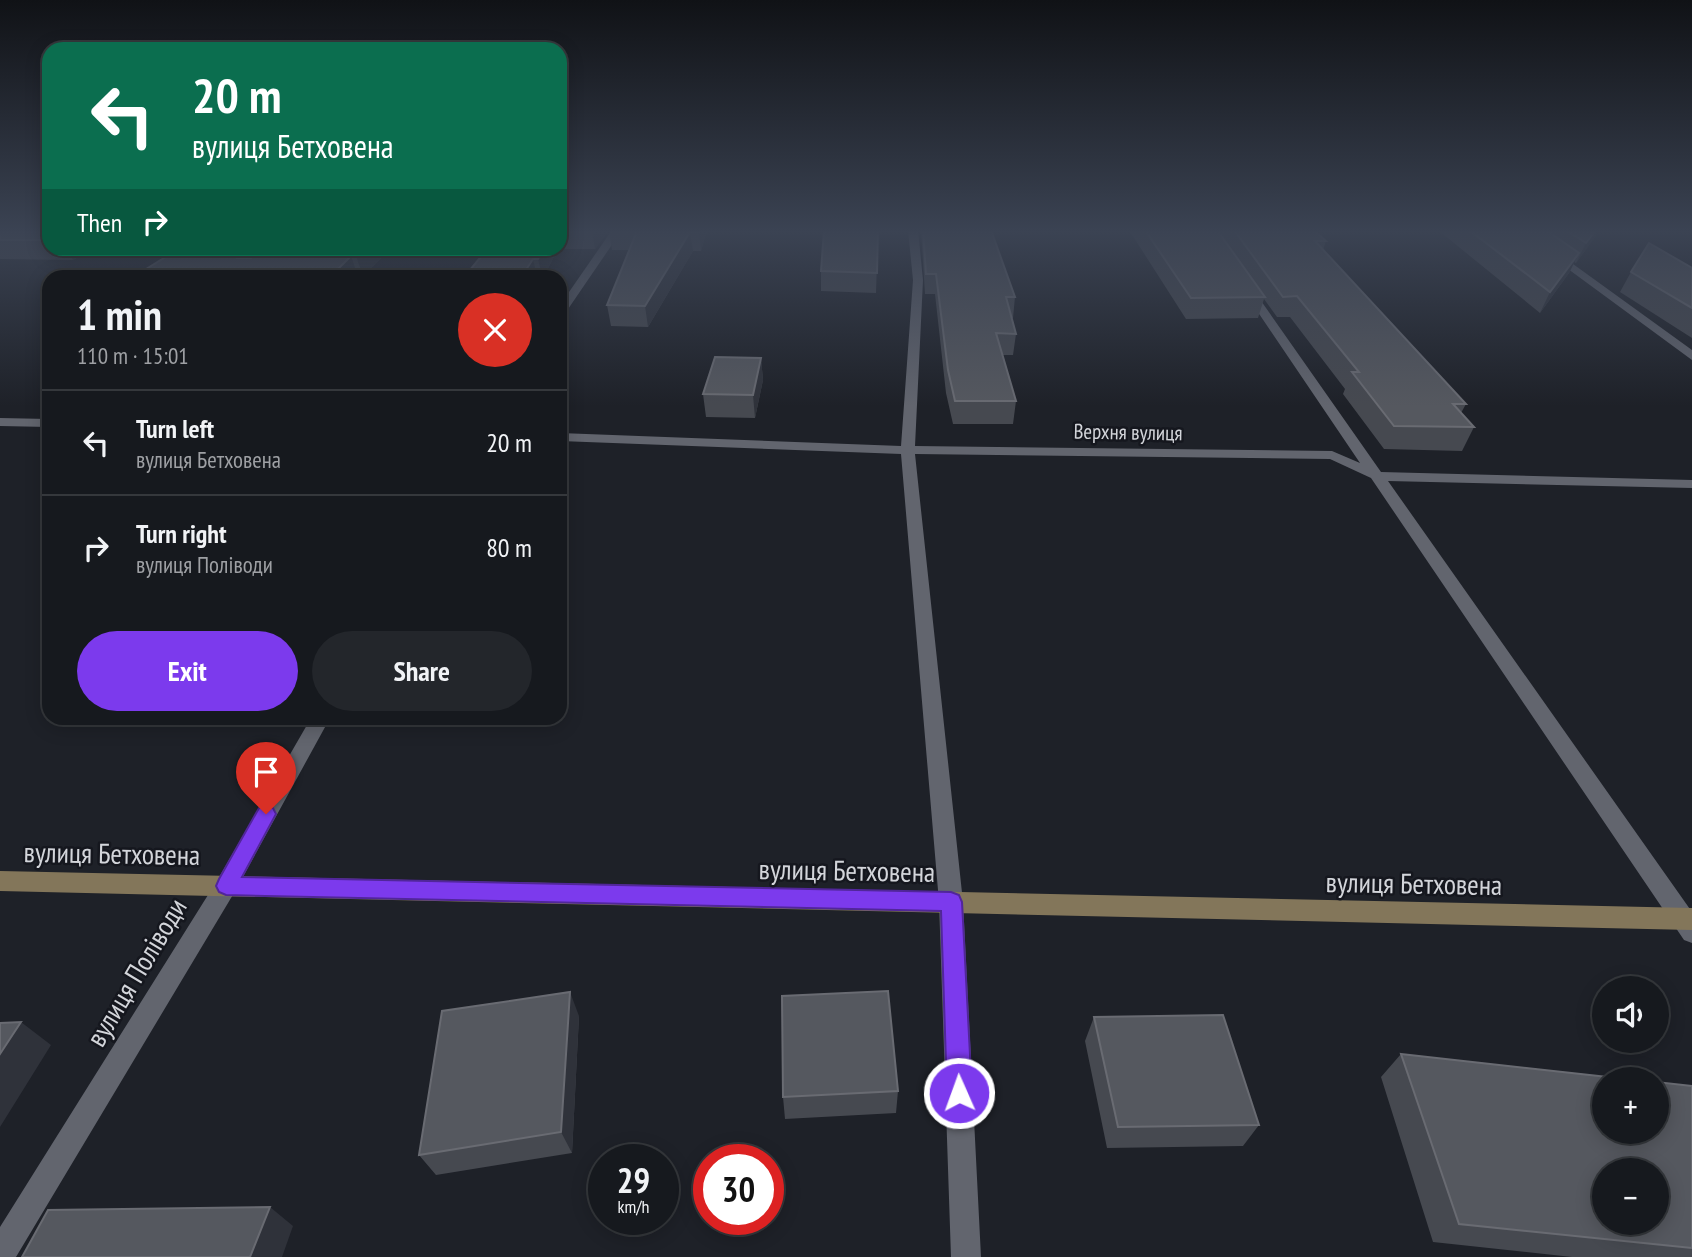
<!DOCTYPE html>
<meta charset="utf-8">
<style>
:root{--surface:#16191e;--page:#23262b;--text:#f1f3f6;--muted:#9ea0a4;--line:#35383c;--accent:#7c3aed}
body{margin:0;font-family:"PT Sans Narrow",sans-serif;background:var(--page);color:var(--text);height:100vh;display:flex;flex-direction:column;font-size:26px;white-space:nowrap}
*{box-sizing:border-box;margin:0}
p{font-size:23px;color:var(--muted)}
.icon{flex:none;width:38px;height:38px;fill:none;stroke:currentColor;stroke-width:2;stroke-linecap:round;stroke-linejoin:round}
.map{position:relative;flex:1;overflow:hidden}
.sheet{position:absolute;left:42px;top:270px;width:525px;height:455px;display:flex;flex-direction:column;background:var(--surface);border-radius:21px;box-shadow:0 4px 18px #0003,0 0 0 2px var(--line)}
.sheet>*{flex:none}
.guide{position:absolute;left:42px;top:42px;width:525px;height:214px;border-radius:21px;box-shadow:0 4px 18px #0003,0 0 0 2px var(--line);background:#0b6e4f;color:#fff;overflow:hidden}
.tools{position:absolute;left:1592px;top:976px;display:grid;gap:14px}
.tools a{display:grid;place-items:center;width:77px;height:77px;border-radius:50%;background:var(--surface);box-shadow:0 4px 18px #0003,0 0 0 2px var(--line);font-size:35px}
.speed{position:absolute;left:588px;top:1144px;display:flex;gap:14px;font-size:35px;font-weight:700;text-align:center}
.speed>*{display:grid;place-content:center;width:91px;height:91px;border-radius:50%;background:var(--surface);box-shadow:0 4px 18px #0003,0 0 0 2px var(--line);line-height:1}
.speed small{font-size:18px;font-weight:400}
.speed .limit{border:10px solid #d22;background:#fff;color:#111}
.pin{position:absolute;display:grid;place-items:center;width:60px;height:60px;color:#fff;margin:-72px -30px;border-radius:50% 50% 50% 0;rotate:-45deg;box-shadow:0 0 7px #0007}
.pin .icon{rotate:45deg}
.me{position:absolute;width:77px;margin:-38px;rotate:358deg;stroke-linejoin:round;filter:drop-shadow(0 0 5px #0008)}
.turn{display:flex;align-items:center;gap:24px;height:147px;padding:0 35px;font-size:32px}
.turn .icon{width:91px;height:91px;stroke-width:2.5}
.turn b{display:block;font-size:49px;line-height:60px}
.then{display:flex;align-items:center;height:66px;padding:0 35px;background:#0003;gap:14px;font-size:26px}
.round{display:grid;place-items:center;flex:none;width:74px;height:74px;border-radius:37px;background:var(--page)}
.overview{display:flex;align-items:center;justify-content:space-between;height:119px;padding:0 35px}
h1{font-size:42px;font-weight:700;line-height:52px}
.primary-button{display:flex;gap:14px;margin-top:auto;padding:14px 35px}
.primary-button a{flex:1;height:80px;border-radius:42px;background:var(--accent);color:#fff;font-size:28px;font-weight:700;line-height:80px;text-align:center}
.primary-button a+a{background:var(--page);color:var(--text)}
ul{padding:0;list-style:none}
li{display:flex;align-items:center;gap:21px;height:105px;padding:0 35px;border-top:2px solid var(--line)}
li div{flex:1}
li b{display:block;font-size:26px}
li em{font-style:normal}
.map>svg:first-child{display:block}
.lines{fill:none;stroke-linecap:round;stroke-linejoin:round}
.street{fill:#62656e;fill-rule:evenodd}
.secondary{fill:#83765a;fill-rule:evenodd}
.wall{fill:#464950}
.shaded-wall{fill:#2f323a}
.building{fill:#55585f;stroke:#696b72;stroke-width:2;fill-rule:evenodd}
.route{fill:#7c3aed;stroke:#51269a;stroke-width:2}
.labels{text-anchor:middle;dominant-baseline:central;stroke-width:5;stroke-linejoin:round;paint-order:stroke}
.far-street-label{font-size:21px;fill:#d3d5da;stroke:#15171e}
.near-street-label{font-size:28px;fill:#d3d5da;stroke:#15171e}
</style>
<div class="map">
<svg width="1692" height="1257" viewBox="0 0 1692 1257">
<rect width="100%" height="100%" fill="#1e2128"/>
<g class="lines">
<!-- street -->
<path class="street" d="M612,230H622L564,315L560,316V305Z
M908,230H918L923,280L915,446L1332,451L1360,463L1243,290L1248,287L1252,288L1381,472L1692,480V488L1388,481L1692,912V943L1684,940L1371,478L1330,459L915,454L963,902L981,1257H951L939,902L901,454L560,441V433L901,446L913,280Z
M1515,230H1526L1692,350V360Z
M0,418L49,419V427L0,426Z
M311,718H330L234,893L16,1257H0V1227L218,879Z"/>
<!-- secondary -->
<path class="secondary" d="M0,871L1692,908V930L0,891Z"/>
</g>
<!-- wall -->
<path class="wall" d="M0,230H49V248H94L73,260L0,259Z
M560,230H609L595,249H558L544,276H465L488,248H560Z
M707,230L701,251H693L648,327L611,326L607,305L630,250H612L609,231Z
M878,230L876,293L821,291V271Z
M921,230H991L1015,297L1013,318H1012L1016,334L1013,355H1003L1016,401L1013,424H953L946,393L935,294H925Z
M1129,230H1314L1326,241L1323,250L1466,404L1461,413L1474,427L1462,451L1384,449L1343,394L1345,389L1290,317H1277L1264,299L1258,318L1186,319Z
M1438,230H1598L1595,237L1576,263L1574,262L1569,273L1540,313Z
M391,248L363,276H135Z
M1692,268V338L1620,292L1631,272Z
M761,358L763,380L755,418L706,417L703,394Z
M579,1016L572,1153L436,1175L419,1155Z
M1094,1017L1259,1125L1243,1146L1107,1148L1085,1041Z
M1401,1054L1692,1086V1257H1572L1433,1242L1381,1077Z
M898,1091L896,1113L785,1119L783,1097Z"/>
<!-- shaded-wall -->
<path class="shaded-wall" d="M592,230H609L595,249Z
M699,230H707L701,251L699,232Z
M1596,230H1598L1595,237L1576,263L1586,243Z
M690,232L693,251L648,327L645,306Z
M67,248H94L73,260Z
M245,248H278L245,274L237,258V254Z
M364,248H391L363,276L356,256Z
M544,248L558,249L544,276H542L538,259Z
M1579,253L1569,273L1540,313L1550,292Z
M351,256L358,276H331Z
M533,259L537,276H522Z
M761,358L763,380L755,418L753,395Z
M570,992L579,1016L572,1153L561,1132Z
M21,1022L51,1045L0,1127V1054Z
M270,1207L293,1226L282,1257H250Z"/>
<!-- building -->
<path class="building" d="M0,230H49V240H0Z
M609,230H699V232H690L645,306L607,305L637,231Z
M824,230H878L877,273L821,271Z
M923,230H991L1015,297H1006L1016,334L996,333L1016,401H955L948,370L936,274H926Z
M1145,230H1217L1265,297L1191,298Z
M1234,230H1314L1326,241H1315L1466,404H1453L1474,427L1394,426L1352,372H1359L1297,296L1283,297Z
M1469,230H1546L1579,253L1550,292Z
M1566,230H1596L1586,243Z
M1649,243L1692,268V308L1631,272Z
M180,248H245L237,254V258H251L265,248H364L356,256H351L331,276H135Z
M488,248H544L538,259H533L522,276H465Z
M715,357L761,358L753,395L703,394Z
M888,991L898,1091L783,1097L782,996Z
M570,992L561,1132L419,1155L442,1011Z
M1223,1015L1259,1125L1118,1127L1094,1017Z
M21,1022L0,1054V1023Z
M1401,1054L1635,1080H1605V1132H1657V1082L1692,1086V1248L1459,1224ZM1605,1171H1657V1223H1605Z
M270,1207L250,1257H22L48,1210Z"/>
<!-- sky -->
<linearGradient id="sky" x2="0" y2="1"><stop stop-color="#101216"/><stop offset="0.57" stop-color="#3b4353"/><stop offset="1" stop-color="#3b4353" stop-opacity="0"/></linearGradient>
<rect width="1692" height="406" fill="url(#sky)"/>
<!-- route -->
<path class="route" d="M266,806L273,808L276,814L242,877L951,892L959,895L962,902L972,1093L968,1102L959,1105L951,1102L947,1093L941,911L226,895L219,892L216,886L219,879L259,808Z"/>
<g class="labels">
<!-- far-street labels -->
<g class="far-street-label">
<text transform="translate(1128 432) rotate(1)">Верхня вулиця</text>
</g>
<!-- near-street labels -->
<g class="near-street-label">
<text transform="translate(112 853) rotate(1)">вулиця Бетховена</text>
<text transform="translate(847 870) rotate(1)">вулиця Бетховена</text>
<text transform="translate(1414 883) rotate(1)">вулиця Бетховена</text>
<text transform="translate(136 972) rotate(-59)">вулиця Поліводи</text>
</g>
</g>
</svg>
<div class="tools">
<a><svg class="icon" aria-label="sound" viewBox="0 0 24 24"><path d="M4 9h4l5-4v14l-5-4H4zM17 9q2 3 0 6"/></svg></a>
<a>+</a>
<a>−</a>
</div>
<div class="speed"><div>29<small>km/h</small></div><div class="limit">30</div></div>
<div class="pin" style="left:266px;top:814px;background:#d93025"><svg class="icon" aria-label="arrive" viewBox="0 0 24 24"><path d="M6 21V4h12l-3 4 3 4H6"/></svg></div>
<svg class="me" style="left:959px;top:1093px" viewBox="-20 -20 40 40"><circle r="17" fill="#7c3aed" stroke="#fff" stroke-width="3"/><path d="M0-11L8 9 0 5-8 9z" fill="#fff"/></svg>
<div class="guide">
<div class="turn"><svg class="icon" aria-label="left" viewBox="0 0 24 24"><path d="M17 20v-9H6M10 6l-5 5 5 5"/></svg><div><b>20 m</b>вулиця Бетховена</div></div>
<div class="then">Then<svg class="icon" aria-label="right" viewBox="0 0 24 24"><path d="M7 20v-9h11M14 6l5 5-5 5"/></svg></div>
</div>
<section class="sheet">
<div class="overview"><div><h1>1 min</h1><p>110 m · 15:01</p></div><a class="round" style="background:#d93025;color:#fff"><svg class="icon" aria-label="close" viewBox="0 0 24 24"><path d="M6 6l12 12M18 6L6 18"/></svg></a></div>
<ul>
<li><svg class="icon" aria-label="left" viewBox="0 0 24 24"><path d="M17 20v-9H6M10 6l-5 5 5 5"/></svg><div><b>Turn left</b><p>вулиця Бетховена</p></div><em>20 m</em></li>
<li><svg class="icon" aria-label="right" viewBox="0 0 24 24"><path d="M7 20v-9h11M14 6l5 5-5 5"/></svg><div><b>Turn right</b><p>вулиця Поліводи</p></div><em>80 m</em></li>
</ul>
<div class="primary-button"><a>Exit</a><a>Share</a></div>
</section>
</div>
